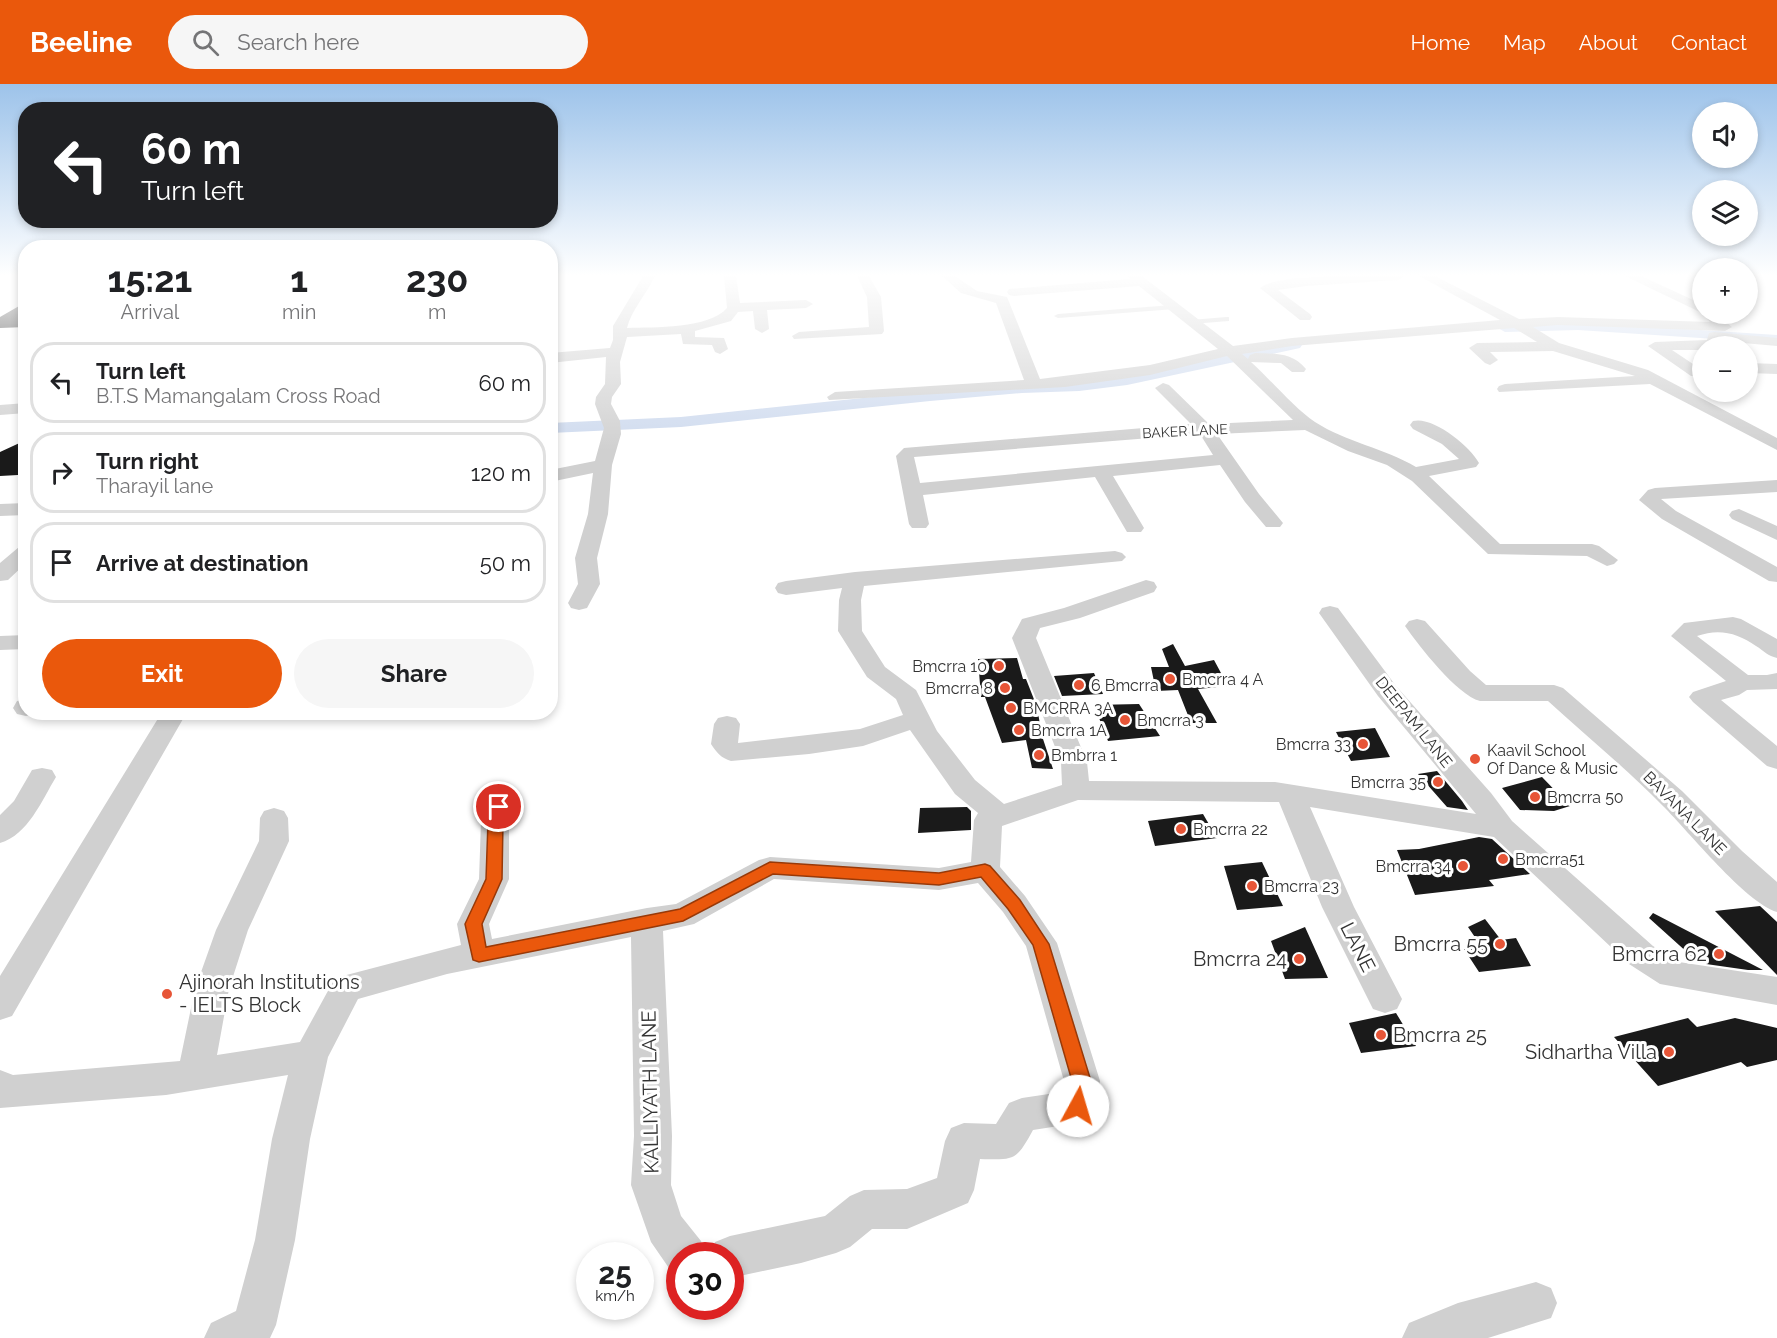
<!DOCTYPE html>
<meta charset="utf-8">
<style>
:root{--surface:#fff;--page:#f6f6f6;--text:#202124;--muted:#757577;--line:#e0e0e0;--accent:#ea580c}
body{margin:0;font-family:Raleway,sans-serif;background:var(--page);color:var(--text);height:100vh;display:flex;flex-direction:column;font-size:22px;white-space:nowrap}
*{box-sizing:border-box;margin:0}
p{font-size:20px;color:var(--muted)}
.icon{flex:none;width:33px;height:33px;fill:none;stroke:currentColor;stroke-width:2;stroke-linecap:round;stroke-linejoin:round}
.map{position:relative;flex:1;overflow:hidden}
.panel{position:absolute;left:18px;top:156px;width:540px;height:480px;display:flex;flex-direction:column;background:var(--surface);border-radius:24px;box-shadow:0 3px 9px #0003}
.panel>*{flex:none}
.top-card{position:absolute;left:18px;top:18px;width:540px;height:126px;border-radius:24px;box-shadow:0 3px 9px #0003;background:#202124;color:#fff;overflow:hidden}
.controls{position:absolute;left:1692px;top:18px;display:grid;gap:12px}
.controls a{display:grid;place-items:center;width:66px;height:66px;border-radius:50%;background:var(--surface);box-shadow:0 3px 9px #0003;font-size:30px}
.speed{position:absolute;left:576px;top:1158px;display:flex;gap:12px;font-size:30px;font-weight:700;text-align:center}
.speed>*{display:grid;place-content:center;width:78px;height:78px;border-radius:50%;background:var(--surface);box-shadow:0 3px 9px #0003;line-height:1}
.speed small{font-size:15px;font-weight:400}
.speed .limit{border:9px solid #d22;background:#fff;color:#111}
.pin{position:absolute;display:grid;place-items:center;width:51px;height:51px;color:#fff;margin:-26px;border:3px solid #fff;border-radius:50%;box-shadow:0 2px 6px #0007}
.me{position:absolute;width:66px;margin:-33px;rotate:6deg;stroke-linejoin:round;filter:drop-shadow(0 0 4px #0008)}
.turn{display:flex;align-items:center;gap:21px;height:126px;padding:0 24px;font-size:27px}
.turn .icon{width:78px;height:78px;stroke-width:2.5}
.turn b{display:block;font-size:42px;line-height:51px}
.eta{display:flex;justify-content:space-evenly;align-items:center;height:102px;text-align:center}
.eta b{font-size:36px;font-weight:700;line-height:42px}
.cta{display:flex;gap:12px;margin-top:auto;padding:12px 24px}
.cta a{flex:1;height:69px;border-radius:36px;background:var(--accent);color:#fff;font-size:24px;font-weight:700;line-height:69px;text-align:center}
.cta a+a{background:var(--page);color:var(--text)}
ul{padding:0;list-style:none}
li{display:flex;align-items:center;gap:18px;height:81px;margin:0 12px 9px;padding:0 12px;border:3px solid var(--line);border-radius:24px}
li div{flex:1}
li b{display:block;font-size:22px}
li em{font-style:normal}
header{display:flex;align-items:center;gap:36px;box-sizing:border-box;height:84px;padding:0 30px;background:var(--accent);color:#fff}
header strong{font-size:28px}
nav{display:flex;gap:33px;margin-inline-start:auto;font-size:21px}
.search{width:420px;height:54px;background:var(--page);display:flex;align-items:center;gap:15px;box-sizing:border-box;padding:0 21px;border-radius:33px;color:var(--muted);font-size:22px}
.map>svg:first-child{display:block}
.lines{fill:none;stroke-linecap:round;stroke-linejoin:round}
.canal{fill:#cedaee;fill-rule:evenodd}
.building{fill:#1a1a1a}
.lane{fill:#d0d0d0;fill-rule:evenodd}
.street{fill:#d0d0d0;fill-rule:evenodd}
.route{fill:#ea580c;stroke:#983908;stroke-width:1.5}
.poi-dot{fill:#e75537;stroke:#fff;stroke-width:2}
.labels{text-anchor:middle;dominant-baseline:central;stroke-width:6;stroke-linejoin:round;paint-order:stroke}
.far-street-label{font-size:14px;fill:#333;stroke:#fff}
.poi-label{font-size:16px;fill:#333;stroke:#fff;text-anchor:start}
.street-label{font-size:16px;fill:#333;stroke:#fff}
.near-poi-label{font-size:20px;fill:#333;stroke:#fff;text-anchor:end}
.near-street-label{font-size:20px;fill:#333;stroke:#fff}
</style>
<header>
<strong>Beeline</strong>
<div class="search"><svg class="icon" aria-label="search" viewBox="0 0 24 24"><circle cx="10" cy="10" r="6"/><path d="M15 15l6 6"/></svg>Search here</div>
<nav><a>Home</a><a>Map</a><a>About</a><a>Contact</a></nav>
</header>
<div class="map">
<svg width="1777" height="1254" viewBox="0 0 1777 1254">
<rect width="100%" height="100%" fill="#fff"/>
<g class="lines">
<!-- canal -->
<path class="canal" d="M1578,238L1777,251V259L1578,246L1505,248L1498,244L1505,240Z
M1295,257L1302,261L1300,264L1127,301L1079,307L1022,309L930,317L681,343L550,349V339L681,333L930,307L1022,299L1079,297L1127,291Z"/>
</g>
<!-- building -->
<path class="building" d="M26,218V243L0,244V233Z
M26,356V386L18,391L0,392V368Z
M1173,560L1185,582L1214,576L1228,602L1198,605L1217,639H1191L1178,606L1156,607L1151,583H1169L1162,565Z
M1017,574L1023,595H1026L1037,623L1042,652L1053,685L1032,684L1026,656L1002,659L985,613H981L978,575Z
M1094,589L1103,610L1062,612L1054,592Z
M1139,620L1160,652L1108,657L1094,621Z
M1375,644L1390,673L1351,677L1336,648Z
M1437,687L1462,717L1468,726L1447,723L1418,690Z
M1542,693L1570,722L1554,727L1520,726L1502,704Z
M967,723L971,727V746L918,749L920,724Z
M1203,730L1217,754L1155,762L1148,737Z
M1479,753L1492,755L1530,790L1489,796L1494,802L1415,811L1397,766L1419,765Z
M1262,778L1283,822L1237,826L1224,782Z
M1760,822L1777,838V891L1715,827Z
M1653,829L1763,886H1748L1699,879L1649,834Z
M1485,835L1501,856L1516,854L1531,882L1479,888L1464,865H1483L1468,843Z
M1305,843L1328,894L1285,895L1271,857Z
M1396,929L1416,962L1361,969L1349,939Z
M1688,934L1697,943L1735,934L1777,944V976L1747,983L1741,978L1658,1002L1614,953Z"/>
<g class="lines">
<!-- lane -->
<path class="lane" d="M1172,221H1175V225L1058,234L1054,232L1058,230Z
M1226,233H1229V237L1191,240L1187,238L1191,236Z"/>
<!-- street -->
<path class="street" d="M643,192H655C647,209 631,227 627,244C654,243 709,245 727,224L724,192H736L740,219L806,216L813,220L806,224L767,226L769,245L762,249L755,245L753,227L738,228L731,237L695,247V253L724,254L728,265L720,270L715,268L712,261L683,260L681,250L627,253L620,278L621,300L612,313L611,320L620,337L621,350L612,381L608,430L597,474L600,500L587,524L579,526L571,524L568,519L578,500L575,474L588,430L593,389L550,398V386L595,377L604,344L595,320L596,313L605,300L606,273L550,279V269L610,264L613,256V242Z
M857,192H869L881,213L884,247L882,250L794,255L792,252L799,248L869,243L867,213Z
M942,192H955L977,207L1007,213L1040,295L1150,281L1218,265L1139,202L1014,212L1009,211L1007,208L1009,205L1130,195L1128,192H1142L1233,262L1292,254L1500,236L1419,192H1435L1519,235L1558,233L1710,238L1702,229L1625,192H1641L1702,220V230H1716L1732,243L1725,247L1558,241L1533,243L1559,259L1648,286L1777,354V366L1650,300L1499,308L1497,305L1499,302L1505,300L1635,292L1553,267L1490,268L1498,276L1490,281L1485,279L1469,264L1477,259L1537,258L1514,244L1292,262L1242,270L1248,275L1250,271L1255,269C1275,270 1292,268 1306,285L1304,288H1292L1281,279L1251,278C1269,294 1295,325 1315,338C1346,358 1384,364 1416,383L1459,375L1442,360L1413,345L1410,341L1413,337C1433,332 1470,362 1479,379L1476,383L1429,392L1500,460H1592L1599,462L1618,476L1614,480L1607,482L1587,472L1488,470L1412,397L1387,381L1348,367L1305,346L1217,350L1259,410L1283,439L1280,443H1266L1245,418L1220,381L1113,392L1144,444L1141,448H1127L1095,393L923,411L929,440L926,444H912L909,440L896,372L904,364L1191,340L1155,304L1163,299L1169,301L1209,340L1293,336L1227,272L1150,291L1065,303L829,316L827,313L835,308L1024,296L996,219L961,209ZM1200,350L1213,371L920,399L914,373Z
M1340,192H1404L1398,196L1306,202L1278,206L1310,230L1312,233L1310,236H1300L1260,204C1272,193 1323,193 1340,192Z
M1714,248L1777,254V262L1721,257L1719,262H1702V266H1672L1702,286V292H1691L1648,262L1655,258L1707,256L1709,249Z
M1748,279L1777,280V290L1748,289Z
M26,319V329L0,331V321Z
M1777,396V408L1661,415L1676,427L1777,483V498L1769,497L1662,435L1639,416L1648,406L1655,404Z
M26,419V431L0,432V420Z
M1739,425L1777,442V456L1732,435L1729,431L1732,427Z
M26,461V479L8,496L0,497V479L19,463Z
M1115,467L1122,469L1126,473L1122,477L864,502L861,516L862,547L885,583L916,606L937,647L975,696L1004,720L1062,701L1061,678L1012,554L1022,535L1064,524L1146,496L1154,498L1157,503L1154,508L1080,534L1040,544L1036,554L1087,678L1089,697L1275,698L1476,730L1378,612L1319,529L1322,524L1330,522L1338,524L1396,602L1491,709L1512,737L1653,862L1679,878L1777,893V921L1660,900L1629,880L1494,753L1310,723L1354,823L1402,915L1397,925L1385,929L1373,925L1322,823L1279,718L1078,716L1002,742L1000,783L1025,812L1057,859L1100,997L1096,1022L1091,1034L1078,1039L1033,1046C1016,1077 1015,1076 980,1075L974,1106L968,1119L907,1145H872L850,1163L836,1169L801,1179L730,1194V1172H710L715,1158L730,1152L825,1132L850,1112L864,1106L907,1105L937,1094L945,1057L951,1044L964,1039L996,1040L1009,1019L1022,1014L1062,1008L1064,997L1026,862L1003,828L978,799L939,806L774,795L694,840L663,847L672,1052L671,1101L681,1132L701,1157L706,1172H680V1190L671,1187L651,1158L631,1101L634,1052L631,853L447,890L358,915L328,973L310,1055L295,1156L276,1241L270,1254H204L211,1239L236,1227L255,1156L272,1055L288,991L166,1011L0,1024V986L13,991L180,977L195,905L216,846L259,757L260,734L264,727L274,724L284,727L288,734L289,757L248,846L229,905L217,971L300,958L335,894L461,861L457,840L479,795L481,738L488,708L492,701L502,698L512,701L516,708L509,738V795L489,840L492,855L647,824L676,820L759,776L770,773L939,784L971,778L974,736L978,729L955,710L910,646L863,662L809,670L731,677C721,674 717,669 711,660L714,640L718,634L727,632L736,634L740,640L738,659L860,645L903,631L896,615L867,593L838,547L839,516L842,504L786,511L778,509L775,504L778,499L786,497L855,488Z
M1733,533L1741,535L1777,555V574C1768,572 1764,567 1756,562C1738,549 1719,544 1697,552L1748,591H1767L1777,589V605L1747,606L1739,611L1721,616L1777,662V685L1767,682L1693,618L1689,613L1693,608L1726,597L1671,552L1684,539Z
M1417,535L1425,537L1470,587L1486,601H1554L1563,604L1682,707L1742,767L1777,798V828C1745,818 1689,748 1663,722C1627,685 1586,652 1548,617H1480C1457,611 1419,562 1405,542L1409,537Z
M26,551V565L0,566V552Z
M26,615V628L35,630L26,632L17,630L13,624L17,617Z
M162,628H187L12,932L0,936V892Z
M42,684L52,686L56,693C42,716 28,751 0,759V731L14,717L32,686Z
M1536,1198L1551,1204L1557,1219L1551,1234L1488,1254H1402L1409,1239L1458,1219Z"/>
</g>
<!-- sky -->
<linearGradient id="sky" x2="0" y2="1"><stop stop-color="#9dc3ea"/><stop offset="0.52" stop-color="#fff"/><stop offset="1" stop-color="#fff" stop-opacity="0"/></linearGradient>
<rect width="1777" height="367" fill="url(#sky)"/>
<!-- route -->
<path class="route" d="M499,718L506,723L503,738L502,795L482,840L486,863L680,825L770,778L939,789L985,780L990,782L1020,816L1049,860L1091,997L1085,1029L1078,1031L1071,1029L1068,1022L1072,997L1033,861L1008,825L981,793L939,801L773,790L683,837L479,878L473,876L465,840L486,795L488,738L491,723Z"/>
<!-- markers -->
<g class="poi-dot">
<circle cx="999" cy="582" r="6"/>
<circle cx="1170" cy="595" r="6"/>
<circle cx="1079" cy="601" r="6"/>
<circle cx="1005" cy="604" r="6"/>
<circle cx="1011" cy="624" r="6"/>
<circle cx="1125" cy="636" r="6"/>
<circle cx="1019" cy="646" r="6"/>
<circle cx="1363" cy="660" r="6"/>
<circle cx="1039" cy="671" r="6"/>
<circle cx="1475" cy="675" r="6"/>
<circle cx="1438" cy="698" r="6"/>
<circle cx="1535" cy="713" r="6"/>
<circle cx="1181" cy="745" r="6"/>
<circle cx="1503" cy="775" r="6"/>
<circle cx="1463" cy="782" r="6"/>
<circle cx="1252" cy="802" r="6"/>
<circle cx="1500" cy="860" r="6"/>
<circle cx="1719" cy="870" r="6"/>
<circle cx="1299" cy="875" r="6"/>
<circle cx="167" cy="910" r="6"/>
<circle cx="1381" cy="951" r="6"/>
<circle cx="1669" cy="968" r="6"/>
</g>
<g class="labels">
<!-- far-street labels -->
<g class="far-street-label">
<text transform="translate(1185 347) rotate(-3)">BAKER LANE</text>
</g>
<!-- poi labels -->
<g class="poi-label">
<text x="987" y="582" text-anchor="end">Bmcrra 10</text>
<text x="1182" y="595">Bmcrra 4 A</text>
<text x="1091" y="601">6 Bmcrra</text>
<text x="993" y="604" text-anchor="end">Bmcrra 8</text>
<text x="1023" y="624">BMCRRA 3A</text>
<text x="1137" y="636">Bmcrra 3</text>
<text x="1031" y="646">Bmcrra 1A</text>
<text x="1351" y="660" text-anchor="end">Bmcrra 33</text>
<text x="1487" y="666">Kaavil School<tspan x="1487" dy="18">Of Dance &amp; Music</tspan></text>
<text x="1051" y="671">Bmbrra 1</text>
<text x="1426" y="698" text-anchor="end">Bmcrra 35</text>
<text x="1547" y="713">Bmcrra 50</text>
<text x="1193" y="745">Bmcrra 22</text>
<text x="1515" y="775">Bmcrra51</text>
<text x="1451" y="782" text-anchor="end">Bmcrra 34</text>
<text x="1264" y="802">Bmcrra 23</text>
</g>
<!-- street labels -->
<g class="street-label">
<text transform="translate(1414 638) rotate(51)">DEEPAM LANE</text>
<text transform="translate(1685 729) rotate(45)">BAVANA LANE</text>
</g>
<!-- near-poi labels -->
<g class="near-poi-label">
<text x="1488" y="860">Bmcrra 55</text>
<text x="1707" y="870">Bmcrra 62</text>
<text x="1287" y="875">Bmcrra 24</text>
<text x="179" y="898" text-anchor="start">Ajinorah Institutions<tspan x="179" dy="23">- IELTS Block</tspan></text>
<text x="1393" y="951" text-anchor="start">Bmcrra 25</text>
<text x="1657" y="968">Sidhartha Villa</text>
</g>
<!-- near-street labels -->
<g class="near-street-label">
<text transform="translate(1358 863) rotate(63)">LANE</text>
<text transform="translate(650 1008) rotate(-91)">KALLIYATH LANE</text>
</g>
</g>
</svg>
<div class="controls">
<a><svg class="icon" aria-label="sound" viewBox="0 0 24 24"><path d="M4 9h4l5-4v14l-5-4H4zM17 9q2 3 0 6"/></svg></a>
<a><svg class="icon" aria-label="layers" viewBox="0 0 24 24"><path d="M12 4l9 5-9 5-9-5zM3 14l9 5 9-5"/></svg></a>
<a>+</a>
<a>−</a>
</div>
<div class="speed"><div>25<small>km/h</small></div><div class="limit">30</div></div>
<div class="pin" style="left:499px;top:723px;background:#d93025"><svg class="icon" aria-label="arrive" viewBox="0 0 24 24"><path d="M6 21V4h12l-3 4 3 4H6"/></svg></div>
<svg class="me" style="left:1078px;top:1022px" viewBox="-20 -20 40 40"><circle r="19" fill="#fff"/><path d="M0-13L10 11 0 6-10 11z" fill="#ea580c"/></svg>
<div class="top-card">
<div class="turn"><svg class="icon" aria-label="left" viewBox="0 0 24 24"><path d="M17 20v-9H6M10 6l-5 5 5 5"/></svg><div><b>60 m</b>Turn left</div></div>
</div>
<section class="panel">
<div class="eta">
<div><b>15:21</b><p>Arrival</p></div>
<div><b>1</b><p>min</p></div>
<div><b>230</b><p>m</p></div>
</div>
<ul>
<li><svg class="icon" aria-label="left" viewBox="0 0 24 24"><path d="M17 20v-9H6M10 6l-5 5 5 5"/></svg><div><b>Turn left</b><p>B.T.S Mamangalam Cross Road</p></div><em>60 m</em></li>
<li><svg class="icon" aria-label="right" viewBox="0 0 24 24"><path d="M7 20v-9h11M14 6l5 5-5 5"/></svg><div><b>Turn right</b><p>Tharayil lane</p></div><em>120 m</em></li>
<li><svg class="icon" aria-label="arrive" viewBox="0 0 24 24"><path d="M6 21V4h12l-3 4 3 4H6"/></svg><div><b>Arrive at destination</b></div><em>50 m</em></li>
</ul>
<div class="cta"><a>Exit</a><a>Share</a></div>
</section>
</div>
